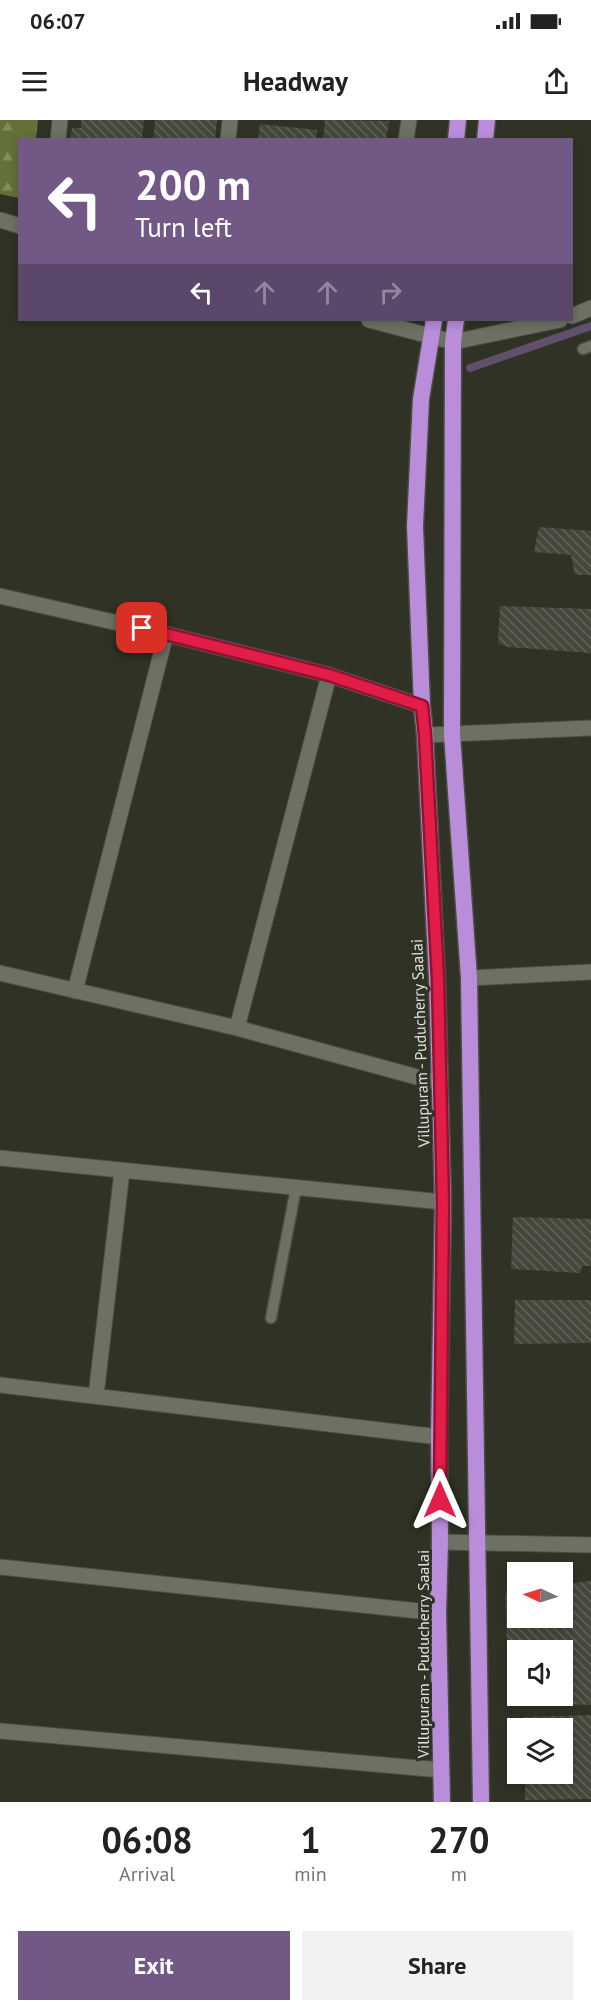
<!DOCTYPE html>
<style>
:root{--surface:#fff;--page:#f2f2f2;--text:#222;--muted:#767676;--accent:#725985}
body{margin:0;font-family:"PT Sans",sans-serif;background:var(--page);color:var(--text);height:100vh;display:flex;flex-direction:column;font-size:22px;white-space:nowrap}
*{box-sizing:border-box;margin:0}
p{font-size:20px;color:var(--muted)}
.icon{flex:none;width:33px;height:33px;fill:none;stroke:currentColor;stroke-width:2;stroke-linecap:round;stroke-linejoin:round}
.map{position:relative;height:1682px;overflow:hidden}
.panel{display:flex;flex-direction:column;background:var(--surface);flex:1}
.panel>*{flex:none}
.hud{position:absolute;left:18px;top:18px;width:555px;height:183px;border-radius:0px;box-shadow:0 3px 9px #0003;background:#725985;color:#fff;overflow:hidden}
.needle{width:39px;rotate:274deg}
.controls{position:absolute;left:507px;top:1442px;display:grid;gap:12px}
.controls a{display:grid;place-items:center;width:66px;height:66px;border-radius:0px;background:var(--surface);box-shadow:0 3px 9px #0003;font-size:30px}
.pin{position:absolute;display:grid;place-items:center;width:51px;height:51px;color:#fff;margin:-26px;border-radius:12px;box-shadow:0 3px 9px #0006}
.me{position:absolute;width:66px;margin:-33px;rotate:0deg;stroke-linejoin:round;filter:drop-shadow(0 0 4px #0008)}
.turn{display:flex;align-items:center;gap:21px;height:126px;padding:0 18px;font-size:27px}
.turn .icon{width:78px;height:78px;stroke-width:2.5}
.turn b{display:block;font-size:42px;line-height:51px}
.lanes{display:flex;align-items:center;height:57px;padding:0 18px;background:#0003;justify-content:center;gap:30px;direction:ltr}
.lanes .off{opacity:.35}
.eta{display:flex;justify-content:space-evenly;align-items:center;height:102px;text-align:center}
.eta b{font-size:36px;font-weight:800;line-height:42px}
.primary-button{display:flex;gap:12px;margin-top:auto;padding:12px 18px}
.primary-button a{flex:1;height:69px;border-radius:0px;background:var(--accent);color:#fff;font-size:24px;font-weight:800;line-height:69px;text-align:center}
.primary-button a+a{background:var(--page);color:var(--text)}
.status{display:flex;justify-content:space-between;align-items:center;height:42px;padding:0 30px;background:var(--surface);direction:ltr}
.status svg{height:16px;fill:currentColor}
header{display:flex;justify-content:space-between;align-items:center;height:78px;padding:0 18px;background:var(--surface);font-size:27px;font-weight:800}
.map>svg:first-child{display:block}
.forest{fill:url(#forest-firs)}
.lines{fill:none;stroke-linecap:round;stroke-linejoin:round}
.stream{stroke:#61506b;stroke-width:8}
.building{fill:url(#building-back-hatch)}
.service-casing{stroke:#4b4e43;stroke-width:13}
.minor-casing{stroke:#4b4e43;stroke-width:17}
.tertiary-casing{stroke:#4b4e43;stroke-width:17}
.trunk-casing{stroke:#4b4e43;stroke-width:19}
.service{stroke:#6d7163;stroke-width:10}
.minor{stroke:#6d7163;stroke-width:15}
.tertiary{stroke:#6d7163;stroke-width:15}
.trunk{stroke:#b98dda;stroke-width:16}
.route-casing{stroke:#92132f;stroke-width:15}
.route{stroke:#e11d48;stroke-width:10}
.labels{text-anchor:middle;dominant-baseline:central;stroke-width:6;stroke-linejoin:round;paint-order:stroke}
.street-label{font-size:16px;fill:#dfe1d9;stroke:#2f3225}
</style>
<div class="status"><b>06:07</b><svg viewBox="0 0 49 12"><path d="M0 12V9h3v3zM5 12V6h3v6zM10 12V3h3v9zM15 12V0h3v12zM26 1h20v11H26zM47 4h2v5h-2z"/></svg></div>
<header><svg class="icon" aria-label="menu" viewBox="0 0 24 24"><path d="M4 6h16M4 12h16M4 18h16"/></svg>Headway<svg class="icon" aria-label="share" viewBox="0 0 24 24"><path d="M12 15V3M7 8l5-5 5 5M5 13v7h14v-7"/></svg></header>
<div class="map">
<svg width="591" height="1682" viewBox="0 0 591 1682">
<defs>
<pattern id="forest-firs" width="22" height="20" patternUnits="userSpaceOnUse" patternTransform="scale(1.5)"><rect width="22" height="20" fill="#637038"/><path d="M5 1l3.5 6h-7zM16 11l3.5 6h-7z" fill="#808b5e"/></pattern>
<pattern id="building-back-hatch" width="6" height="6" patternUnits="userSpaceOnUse" patternTransform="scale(1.5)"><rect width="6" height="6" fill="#44483b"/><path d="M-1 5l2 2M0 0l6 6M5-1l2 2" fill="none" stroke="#5f6257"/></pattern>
</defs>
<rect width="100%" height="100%" fill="#2f3225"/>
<!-- forest -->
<path class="forest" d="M0,0H38L36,19L20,20L19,78L0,74Z"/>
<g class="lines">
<!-- stream -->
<path class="stream" d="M470,248L591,206"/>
</g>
<!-- building -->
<path class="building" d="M81,0H144L142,20H70L72,8H81Z
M155,0H217L215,20H153Z
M325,0L389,1L386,20H323Z
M260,4L317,10L316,20H258Z
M539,407L591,411V455H575L571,435L534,432Z
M500,486L591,489V533L508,527L498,523Z
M513,1097L591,1099V1146H582L580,1153L511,1149Z
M515,1180H591V1223L514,1224Z
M591,1461V1585L558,1584V1575H562V1530H556V1525L507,1527L505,1471H518V1497H562V1464Z
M591,1595V1679L525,1680V1653H562V1608H524V1597Z"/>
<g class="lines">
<!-- service casing -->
<g class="service-casing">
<path id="service" d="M583,229L591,226
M271,1198L296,1068"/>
</g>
<!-- minor casing -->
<g class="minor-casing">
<path id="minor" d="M58,20L60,0
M228,20L230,0
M406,20L409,0
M572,196L591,188
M453,222L560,200
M0,476L166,514L329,555L422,586
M425,615L591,608
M0,853L237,908L439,963
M469,858L591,852
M75,871L166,514
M237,908L329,555
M0,1038L443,1082
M0,1265L439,1317
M96,1276L122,1051
M440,1422L591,1425
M0,1447L438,1493
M0,1611L441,1650"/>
</g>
<!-- tertiary casing -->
<g class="tertiary-casing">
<path id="tertiary" d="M0,100L20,106
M369,200L453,222"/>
</g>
<!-- trunk casing -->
<g class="trunk-casing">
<path id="trunk" d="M456,20L458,0
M485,20L487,0
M434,200L421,279L415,406L422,586L425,615L437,859L443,1082L439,1317L440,1422L438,1493L442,1682
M456,200L453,222L452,614L469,858L481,1682"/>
</g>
<!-- service -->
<use href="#service" class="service"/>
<!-- minor -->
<use href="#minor" class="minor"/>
<!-- tertiary -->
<use href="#tertiary" class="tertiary"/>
<!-- trunk -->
<use href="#trunk" class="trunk"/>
</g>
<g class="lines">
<!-- route casing -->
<g class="route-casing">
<path id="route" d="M142,508L329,555L422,586L425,615L438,859L443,1082L440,1380"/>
</g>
<!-- route -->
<use href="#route" class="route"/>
</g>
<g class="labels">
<!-- street labels -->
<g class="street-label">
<text transform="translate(420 923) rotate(-92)">Villupuram - Puducherry Saalai</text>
<text transform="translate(423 1534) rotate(-90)">Villupuram - Puducherry Saalai</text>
</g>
</g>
</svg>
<div class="controls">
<a><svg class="needle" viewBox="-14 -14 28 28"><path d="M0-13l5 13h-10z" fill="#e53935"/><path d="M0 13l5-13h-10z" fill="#767676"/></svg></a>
<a><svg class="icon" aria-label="sound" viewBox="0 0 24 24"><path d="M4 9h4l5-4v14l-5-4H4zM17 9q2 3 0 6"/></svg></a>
<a><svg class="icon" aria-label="layers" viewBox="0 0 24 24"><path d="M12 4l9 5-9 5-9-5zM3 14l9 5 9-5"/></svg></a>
</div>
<div class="pin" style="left:142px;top:508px;background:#d93025"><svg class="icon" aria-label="arrive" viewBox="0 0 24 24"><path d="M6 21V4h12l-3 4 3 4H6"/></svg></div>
<svg class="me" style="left:440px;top:1380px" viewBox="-20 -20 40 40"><path d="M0-17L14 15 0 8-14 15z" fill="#e11d48" stroke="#fff" stroke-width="4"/></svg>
<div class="hud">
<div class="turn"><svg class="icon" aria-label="left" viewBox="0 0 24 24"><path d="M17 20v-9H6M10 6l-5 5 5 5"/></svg><div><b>200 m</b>Turn left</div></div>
<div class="lanes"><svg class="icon" aria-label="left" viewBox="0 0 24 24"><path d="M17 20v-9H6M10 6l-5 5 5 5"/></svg><svg class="icon off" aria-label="ahead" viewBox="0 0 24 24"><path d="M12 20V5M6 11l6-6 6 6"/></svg><svg class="icon off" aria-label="ahead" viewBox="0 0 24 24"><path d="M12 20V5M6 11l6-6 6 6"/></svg><svg class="icon off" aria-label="right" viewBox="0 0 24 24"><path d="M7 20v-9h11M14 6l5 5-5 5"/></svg></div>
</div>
</div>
<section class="panel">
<div class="eta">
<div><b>06:08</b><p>Arrival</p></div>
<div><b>1</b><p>min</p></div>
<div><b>270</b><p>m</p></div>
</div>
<div class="primary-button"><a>Exit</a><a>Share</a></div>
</section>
